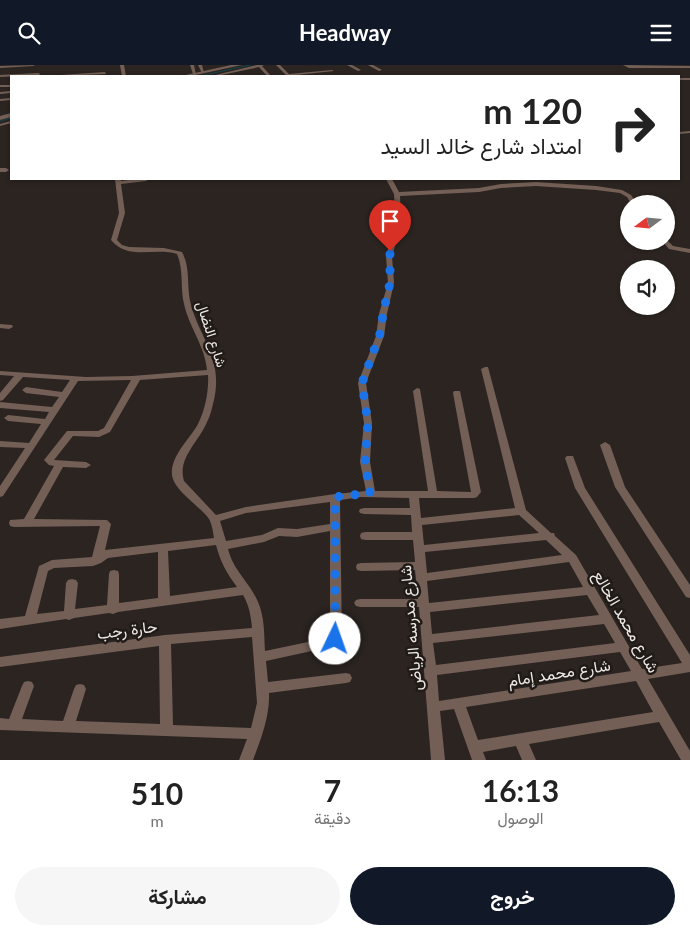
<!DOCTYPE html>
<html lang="ar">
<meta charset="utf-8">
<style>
:root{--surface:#fff;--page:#f6f6f6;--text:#222;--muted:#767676;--accent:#111827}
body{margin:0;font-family:Lato,Vazirmatn,sans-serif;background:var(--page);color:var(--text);direction:rtl;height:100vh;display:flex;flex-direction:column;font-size:19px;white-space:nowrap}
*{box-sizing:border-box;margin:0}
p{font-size:16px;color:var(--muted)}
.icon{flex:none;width:28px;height:28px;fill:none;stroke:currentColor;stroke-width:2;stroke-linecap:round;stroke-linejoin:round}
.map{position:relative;height:695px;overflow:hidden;direction:ltr}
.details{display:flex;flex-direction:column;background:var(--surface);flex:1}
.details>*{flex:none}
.hud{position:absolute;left:10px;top:10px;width:670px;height:105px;border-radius:0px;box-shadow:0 1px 4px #0004;direction:rtl;background:#fff;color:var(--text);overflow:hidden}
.needle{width:32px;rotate:254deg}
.tools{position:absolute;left:620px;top:130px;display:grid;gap:10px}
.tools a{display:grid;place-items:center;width:55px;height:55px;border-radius:50%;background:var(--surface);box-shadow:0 1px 4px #0004;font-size:25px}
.pin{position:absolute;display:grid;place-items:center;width:42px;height:42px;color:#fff;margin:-51px -21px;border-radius:50% 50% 50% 0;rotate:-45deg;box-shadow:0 0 5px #0007}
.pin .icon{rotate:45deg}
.me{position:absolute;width:55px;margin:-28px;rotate:3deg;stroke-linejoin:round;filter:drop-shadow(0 0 4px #0008)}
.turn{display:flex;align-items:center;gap:18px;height:105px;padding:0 15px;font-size:22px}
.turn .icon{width:65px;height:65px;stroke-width:2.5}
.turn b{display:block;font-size:35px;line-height:42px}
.eta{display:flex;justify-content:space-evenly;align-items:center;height:85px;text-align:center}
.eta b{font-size:30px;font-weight:700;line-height:35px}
.primary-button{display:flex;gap:10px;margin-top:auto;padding:10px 15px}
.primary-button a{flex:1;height:58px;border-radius:30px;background:var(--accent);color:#fff;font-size:20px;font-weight:700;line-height:58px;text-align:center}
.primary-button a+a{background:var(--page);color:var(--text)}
header{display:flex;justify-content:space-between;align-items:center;height:65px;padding:0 15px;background:var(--accent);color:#fff;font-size:22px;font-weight:700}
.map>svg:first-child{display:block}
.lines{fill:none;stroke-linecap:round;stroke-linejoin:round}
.stream{stroke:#13454d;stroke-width:1}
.minor{fill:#735f55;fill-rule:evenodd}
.tertiary{fill:#735f55;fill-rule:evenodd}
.route{stroke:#1a73e8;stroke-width:9;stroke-dasharray:0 16.2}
.labels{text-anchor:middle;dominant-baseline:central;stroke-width:5;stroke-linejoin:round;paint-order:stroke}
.street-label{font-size:14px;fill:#ede8e6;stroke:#211b17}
.near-street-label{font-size:16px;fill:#ede8e6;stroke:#211b17}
</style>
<header><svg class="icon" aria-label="menu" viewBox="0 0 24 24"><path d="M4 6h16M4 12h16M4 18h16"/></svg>Headway<svg class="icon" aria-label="search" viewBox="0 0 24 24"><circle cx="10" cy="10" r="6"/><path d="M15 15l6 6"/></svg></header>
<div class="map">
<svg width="690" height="695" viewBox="0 0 690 695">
<rect width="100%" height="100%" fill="#2b2421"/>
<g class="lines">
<!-- stream -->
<path class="stream" d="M200,11L250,0
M0,56L11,53"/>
<!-- minor -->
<path class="minor" d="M35,0L33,1L0,3V1Z
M120,0H124L126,11H122Z
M190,0H194L196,10L193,9Z
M198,0H202L204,8H202Z
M257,0H264L262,1L271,11H267L259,2L217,11H211Z
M276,0H280L289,9L332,5L334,6L287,11Z
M347,0H352L361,5L358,6Z
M368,0H373L382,5L379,6Z
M623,0L690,1V3H629Z
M105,7L106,9L59,11L61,10Z
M39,8L40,10L0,12V10Z
M679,13H690V15H679Z
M0,20H11V22H0Z
M11,26V28L0,29V27Z
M11,33V35L0,36V34Z
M11,56V58L0,61V59Z
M690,66V68L679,69V67Z
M0,103H6L9,105L6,107H0Z
M115,114H121V116L136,114H149L146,116L121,119L125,148L117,175L122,180L129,182L164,183L182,187C191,203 186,222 191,240C201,276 223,293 214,335C212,342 211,350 207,357C199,377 177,393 184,416L216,450L246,442L335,429L366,426L360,397L364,358L358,318L376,271L379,249L388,218L386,191L393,168L395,150L394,129L386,114H392L399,127L479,123L501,119L536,117L596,121L622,125L631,130L637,139H631L627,132L620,128L596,125L536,121L501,123L479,127L400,131L401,150L399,168L392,191L394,218L387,249L384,271L366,318L372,358L370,397L375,426H428L413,326L417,323L420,324L437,426L471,427L453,328L454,326H460L481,427L477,432L474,433H419L421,453L515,443L481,304L485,302H488L526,445L551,468H554L555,471L576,490L642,604L682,598L575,423L565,393L567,391H573L585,423L690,590V607L648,614L690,686V695H681L659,657L529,679L536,695H522L516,681L483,687L486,695H472L454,644L440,646L445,695H431L419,542H360L356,541L354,538L356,535L360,534H418L415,505L361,506L357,505L356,502L357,499L361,498L415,497L413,475H365L361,474L360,471L361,468L365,467H412L411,450L364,449L360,448L359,446L360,444L364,443H410L409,433L361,432L340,435L342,572L334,580L330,582L266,596L268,617L346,608L350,609L352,613L350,617L346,618L269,628C270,651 261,674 253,695H239L247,674L0,665V653L9,654L22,621L24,617L28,616L32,617L34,621L22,654L63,656L74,624L76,620L80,619L84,620L86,624L76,656L160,659L159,581L0,602V592L165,570L252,563C251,551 249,540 243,530L118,547L113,549L109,548L74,553L69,555L66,554L0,564V554L25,551L39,501L52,495L92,492L100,461L14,462L10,461L9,458L10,455L24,454L54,401L49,400L44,395L67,366H98L104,363L131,315L78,316L3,431L0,432V421L25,383L0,382V376L29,378L41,359L8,356L4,353L8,350L45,354L49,347L0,343V337L52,342L59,332L26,328L22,325L26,322L62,327L70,315L23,312L3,335L0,336V328L14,311L0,310V306L86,312L132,311L207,305C205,281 189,262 184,239C180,223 184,205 177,189C154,182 128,196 111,175L119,148ZM208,310C209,326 205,345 198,359C190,374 170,391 172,410C174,426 200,441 209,454C212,459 213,467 214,473L105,485L111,459L107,455L34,454L63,402L86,403L91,400L86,397L54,395L73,371L99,372L110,367L140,315ZM330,437V459L297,464L278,463L262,470L226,476L220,456L246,448ZM519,450L539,468L424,480L422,460ZM330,466V570L327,573L265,586C264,570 265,553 258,537C249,516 234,507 228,484L264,477L279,471L297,472ZM546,475L562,490L427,508L425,487ZM216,480C220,496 227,509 237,522L170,531L168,486ZM158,487V533L119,538V509L118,506L114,505L110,506L109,509L107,540L75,544L78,518L76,515L72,514L68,515L66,518L64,546L37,549L48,506L54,503L93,501L101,498L108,493ZM569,497L583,522L429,538L427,516ZM587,530L599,550L432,569L430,547ZM604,559L615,578L436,600L433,578ZM252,572L257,638L251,663L173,660L171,579ZM620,587L631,606L439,636L437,610ZM636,616L653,647L478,675L466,642Z
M666,174L673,181L690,184V188L669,184L662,176H666Z
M0,259L12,260L13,262L9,264L0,263Z
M605,377L610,380L625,422L690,520V533L686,532L615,422L600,380Z"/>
<!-- tertiary -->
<path class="tertiary" d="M231,0H242L191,11H181Z
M11,48V52L0,55V51Z"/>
</g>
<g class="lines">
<!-- route -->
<path class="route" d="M335,574V432L370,428L365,397L368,358L362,318L381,266L383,248L390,218V186"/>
</g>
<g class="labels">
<!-- street labels -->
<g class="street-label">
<text transform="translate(212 269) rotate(72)">شارع النضال</text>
</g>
<!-- near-street labels -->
<g class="near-street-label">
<text transform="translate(627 556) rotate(60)">شارع محمد الخالع</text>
<text transform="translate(410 563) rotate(-95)">شارع مدرسه الرياض</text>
<text transform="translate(127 564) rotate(-7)">حارة رجب</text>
<text transform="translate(559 607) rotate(-9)">شارع محمد إمام</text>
</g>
</g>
</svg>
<div class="tools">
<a><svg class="needle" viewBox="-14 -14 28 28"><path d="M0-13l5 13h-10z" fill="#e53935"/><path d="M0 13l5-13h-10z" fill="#767676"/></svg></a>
<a><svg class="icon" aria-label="sound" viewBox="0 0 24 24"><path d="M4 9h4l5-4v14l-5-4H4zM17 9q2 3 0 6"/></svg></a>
</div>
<div class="pin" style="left:390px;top:186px;background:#d93025"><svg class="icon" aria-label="arrive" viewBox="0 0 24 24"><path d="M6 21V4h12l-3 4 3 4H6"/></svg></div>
<svg class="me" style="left:335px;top:574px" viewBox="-20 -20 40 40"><circle r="19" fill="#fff"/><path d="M0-13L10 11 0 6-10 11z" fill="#1a73e8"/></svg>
<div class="hud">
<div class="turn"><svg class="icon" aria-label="right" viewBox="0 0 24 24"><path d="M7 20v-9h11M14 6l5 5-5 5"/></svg><div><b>120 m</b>امتداد شارع خالد السيد</div></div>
</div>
</div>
<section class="details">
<div class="eta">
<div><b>16:13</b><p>الوصول</p></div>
<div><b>7</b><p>دقيقة</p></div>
<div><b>510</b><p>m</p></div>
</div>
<div class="primary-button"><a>خروج</a><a>مشاركة</a></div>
</section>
